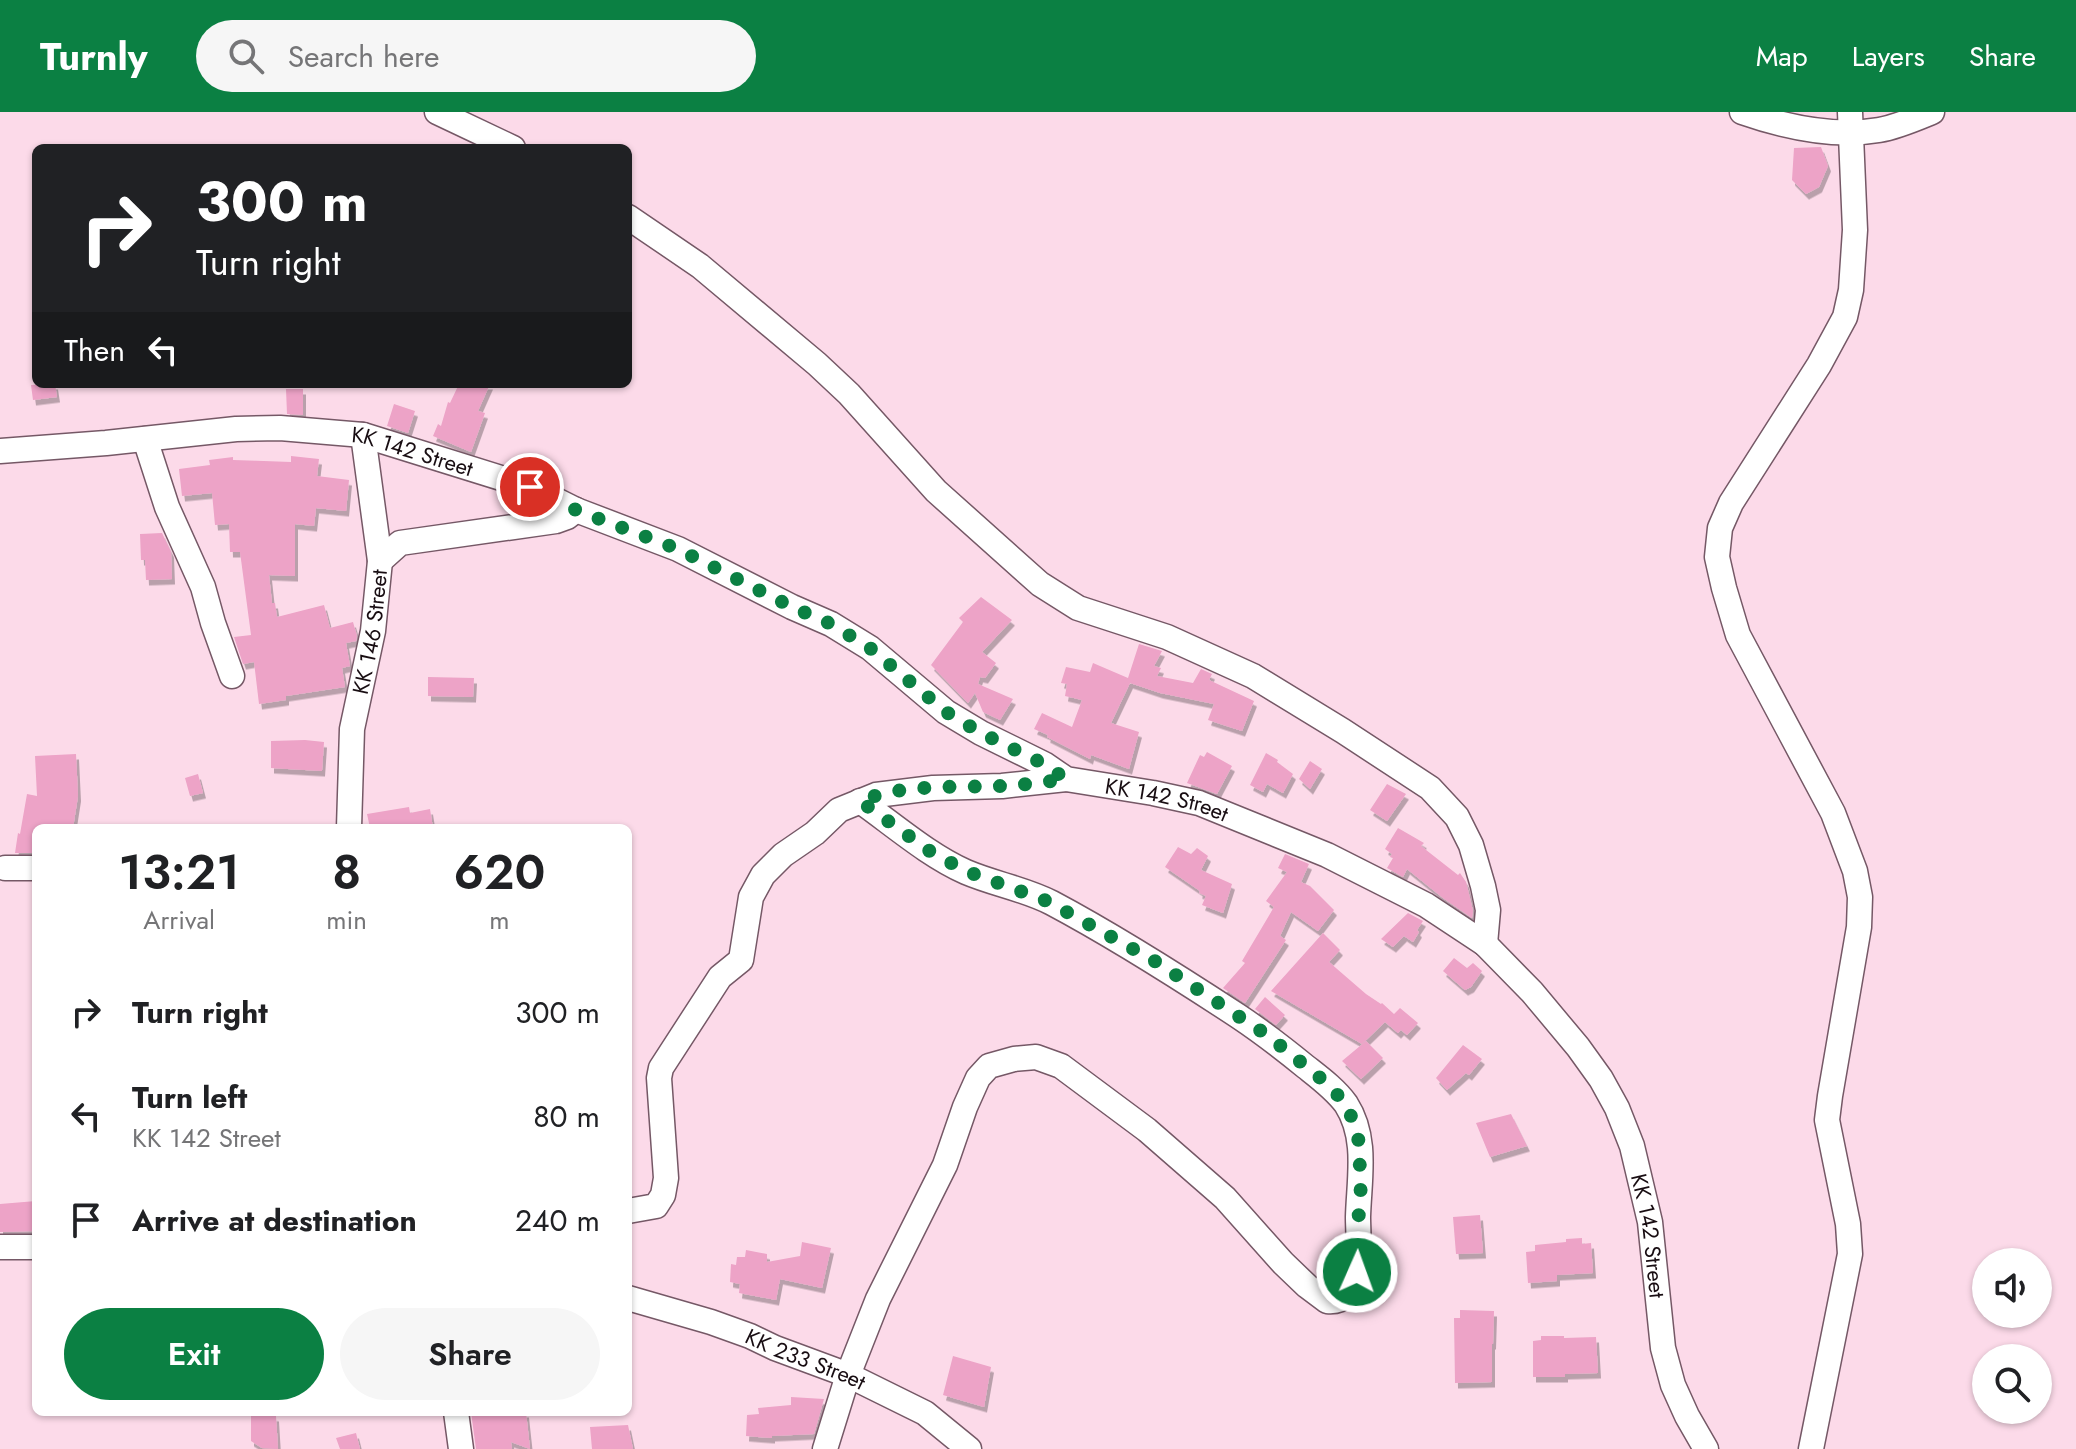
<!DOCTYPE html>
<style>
:root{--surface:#fff;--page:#f6f6f6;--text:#202124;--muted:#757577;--accent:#0b8043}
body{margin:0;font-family:Jost,sans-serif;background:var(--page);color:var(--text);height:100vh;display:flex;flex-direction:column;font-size:30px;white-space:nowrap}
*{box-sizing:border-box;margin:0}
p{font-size:26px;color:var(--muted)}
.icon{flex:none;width:44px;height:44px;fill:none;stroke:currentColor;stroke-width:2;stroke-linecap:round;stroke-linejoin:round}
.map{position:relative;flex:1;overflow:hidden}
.drawer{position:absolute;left:32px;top:712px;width:600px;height:592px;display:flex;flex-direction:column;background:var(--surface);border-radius:12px;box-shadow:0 2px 6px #0004}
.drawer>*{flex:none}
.banner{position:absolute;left:32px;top:32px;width:600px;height:244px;border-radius:12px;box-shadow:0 2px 6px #0004;background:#202124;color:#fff;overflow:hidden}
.buttons{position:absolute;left:1972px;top:1136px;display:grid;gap:16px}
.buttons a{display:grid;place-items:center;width:80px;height:80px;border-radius:50%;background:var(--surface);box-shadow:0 2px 6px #0004;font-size:40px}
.pin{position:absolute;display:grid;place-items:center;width:68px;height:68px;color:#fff;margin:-34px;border:4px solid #fff;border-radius:50%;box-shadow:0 2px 8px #0007}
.me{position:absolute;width:88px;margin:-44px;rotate:2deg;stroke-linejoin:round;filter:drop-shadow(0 0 6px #0008)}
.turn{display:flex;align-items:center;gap:28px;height:168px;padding:0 32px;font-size:36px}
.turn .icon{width:104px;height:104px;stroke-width:2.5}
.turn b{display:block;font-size:56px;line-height:68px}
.then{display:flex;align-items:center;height:76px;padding:0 32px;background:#0003;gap:16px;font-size:30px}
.eta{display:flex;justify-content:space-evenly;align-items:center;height:136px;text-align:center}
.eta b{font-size:48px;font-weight:600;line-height:56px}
.action{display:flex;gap:16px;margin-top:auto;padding:16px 32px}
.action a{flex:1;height:92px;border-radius:48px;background:var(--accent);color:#fff;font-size:32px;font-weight:600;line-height:92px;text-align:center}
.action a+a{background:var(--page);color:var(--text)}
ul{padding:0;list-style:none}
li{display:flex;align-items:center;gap:24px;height:104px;padding:0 32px}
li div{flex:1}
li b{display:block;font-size:30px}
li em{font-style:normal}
header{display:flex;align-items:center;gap:48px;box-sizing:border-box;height:112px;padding:0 40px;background:var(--accent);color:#fff}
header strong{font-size:38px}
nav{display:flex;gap:44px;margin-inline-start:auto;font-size:28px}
.search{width:560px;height:72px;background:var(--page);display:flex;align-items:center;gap:20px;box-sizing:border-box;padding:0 28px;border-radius:44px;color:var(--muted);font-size:30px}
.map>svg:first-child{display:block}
.building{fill:#eda3c7;filter:url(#shadow)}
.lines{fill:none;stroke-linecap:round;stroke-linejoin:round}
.minor-casing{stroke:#755866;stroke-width:27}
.minor{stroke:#fff;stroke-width:24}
.route{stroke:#0b8043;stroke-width:14;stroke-dasharray:0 25.2}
.labels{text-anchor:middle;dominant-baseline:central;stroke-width:7;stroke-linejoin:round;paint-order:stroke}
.street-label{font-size:22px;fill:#180d12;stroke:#fcdae9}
</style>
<header>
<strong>Turnly</strong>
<div class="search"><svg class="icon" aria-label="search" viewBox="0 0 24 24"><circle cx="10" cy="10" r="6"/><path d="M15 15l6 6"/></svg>Search here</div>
<nav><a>Map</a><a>Layers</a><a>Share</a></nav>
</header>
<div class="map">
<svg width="2076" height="1337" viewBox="0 0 2076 1337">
<defs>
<filter id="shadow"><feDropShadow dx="3" dy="5.5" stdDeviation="0" flood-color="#0004"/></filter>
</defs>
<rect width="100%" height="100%" fill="#fcdae9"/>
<!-- building -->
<path class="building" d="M1821,35L1828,54L1819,75L1806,82L1792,68L1794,36Z
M55,272L57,285L33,288L31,273Z
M459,272H490L478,299L485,301L471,340L433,324L438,312L441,314L448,290L450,291Z
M286,277H303V303L287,302Z
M394,292L415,299L408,321L387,314Z
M291,344L319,347L317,364L349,368L346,399L316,396L314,414L295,412V464L269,463L272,491H275L277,505L324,493L330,516L353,510L357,524L356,529L346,531L350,554L342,556L345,575L286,584V588L259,592L254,550L243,552L234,525L251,523L240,440H230L229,412L215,413L212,381L182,384L179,357L210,353L209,348L233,345V348L291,350Z
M162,421L171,440L172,467L146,468L145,448H141L140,422Z
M981,485L1012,508L982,540L996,551L985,566L980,565L978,572L1013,587L1000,608L983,600L975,581L968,591L931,553L963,510L959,506Z
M1139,532L1162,539L1154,554L1161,556L1157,564L1193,571L1201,557L1212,562L1209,568L1254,589L1242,619L1208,608L1214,592L1160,581L1130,571L1111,611L1139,620L1129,657L1091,643L1090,647L1047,625L1048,623L1034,617L1042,601L1072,615L1082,588L1065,584L1067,572L1061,571L1066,555L1090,560L1093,551L1128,566Z
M428,565L474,566L473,585L428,584Z
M305,628L324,630L322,659L271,656V629Z
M1207,640L1232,654L1217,682L1187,671L1200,643L1204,645Z
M1266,641L1278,648L1277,650L1293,662L1283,681L1267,672L1263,680L1250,673Z
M76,642L78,684L73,716H36V741H15L18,721L20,722L27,682L37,684L35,644Z
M1310,649L1322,657L1310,677L1299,667Z
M198,662L203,681L190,684L185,666Z
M1387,672L1406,682L1387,709L1370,698Z
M409,695L410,701L430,697L433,716H370L367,702Z
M1398,716L1424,731L1421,734L1458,763L1460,761L1466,770L1468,778L1473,799L1472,806L1443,786L1407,757L1403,765L1387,756L1393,746L1390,745L1392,742L1385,737Z
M1178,735L1191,742L1197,736L1208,744L1201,758L1232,772L1223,801L1202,793L1206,784L1199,781L1200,779L1165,755Z
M1285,742L1309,752L1301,770L1310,774L1334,798L1318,819L1291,800L1280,824L1286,828L1245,891L1223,876L1245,851L1242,849L1274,795L1266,789L1287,760L1278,756Z
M1408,801L1423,809L1417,818L1419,820L1413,830L1404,824L1393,835L1381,827Z
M1323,821L1340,838L1329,850L1366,882L1381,892L1382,891L1394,902L1400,896L1418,911L1407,923L1401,918L1398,921L1385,910L1362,932L1271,879Z
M1454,846L1467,856L1473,851L1482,859L1471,875L1465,878L1443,859Z
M1265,885L1285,903L1276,913L1255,897Z
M1366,929L1383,946L1361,967L1342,949Z
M1463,933L1482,947L1469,963L1466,961L1447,978L1436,966Z
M1511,1002L1527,1034L1490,1045L1476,1011Z
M36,1089V1119L0,1120V1092Z
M1480,1103L1483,1141L1456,1142L1453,1105Z
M1582,1126V1132L1591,1131L1593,1161L1557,1163V1169L1528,1171L1526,1140L1535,1139V1133L1566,1130V1127Z
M802,1130L831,1136L822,1176L780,1167L776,1188L739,1181L740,1172L730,1170L731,1152L736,1153L737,1145H745L746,1138L767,1142V1150L800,1144Z
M1460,1198L1494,1199L1493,1232H1492V1270L1455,1271L1454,1206H1460Z
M1541,1224H1564V1226L1596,1225L1598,1261L1565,1262V1265H1533V1229L1541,1228Z
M953,1244L991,1255L984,1295L943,1283Z
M791,1285L824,1287L814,1322L772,1324V1326L746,1324L747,1303L759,1302L758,1296L791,1293Z
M251,1300L276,1304L278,1337L262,1336L251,1329Z
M471,1300H526L530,1337L511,1330L512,1337H476Z
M628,1313L633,1337H592L590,1315Z
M356,1321L360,1337H340L336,1326Z"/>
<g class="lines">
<!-- minor casing -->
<g class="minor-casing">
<g id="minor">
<path d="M437,0L513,36"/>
<path d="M1742,0C1785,15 1833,26 1879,18C1897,15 1915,7 1932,0"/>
<path d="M628,105L700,154L817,252L849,282L936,379L1040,472L1078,496L1167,525L1253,564L1343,619L1430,676L1457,705L1471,733L1483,774L1488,798L1485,832"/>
<path d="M145,327L167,395L203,475L213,511L232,564"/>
<path id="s1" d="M0,339L106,331L236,317L280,316L363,323L530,375L576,398L678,437L792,495L831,512L870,536L946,600L981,621L1044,652L1066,667L1153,681L1199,691L1327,743L1426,793L1485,832L1532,880L1578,935L1601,967L1617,996L1632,1034L1650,1110L1663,1236L1673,1273L1687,1304L1706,1337"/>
<path d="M380,449L400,431L556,409L567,405L576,398"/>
<path id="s2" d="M349,716L352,617L373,519L380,449L363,323"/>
<path d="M5,756H36"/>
<path d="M628,1099L656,1094L663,1083L666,1066L659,966L661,956L720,865L741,848L751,785L763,763L783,743L815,721L839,698L876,683L933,676L1002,674L1066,667"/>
<path d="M0,1135H36"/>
<path id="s3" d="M628,1186L711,1210L750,1224L775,1236L848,1263L925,1301L969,1337"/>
<path d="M456,1300L461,1337"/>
<path d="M825,1337L848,1263L878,1187L945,1053L965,995L978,966L989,954L1014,947L1036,945L1061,954L1147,1018L1225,1086L1283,1151L1307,1174L1327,1189C1366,1193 1358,1130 1358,1105C1359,1067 1368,1026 1346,992C1335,977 1320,966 1306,955C1284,937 1262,920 1238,904C1177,864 1116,825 1052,791C1025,777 994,772 966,760C928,743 894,713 860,689"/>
<path d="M1811,1337L1850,1142L1848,1112L1827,1008L1830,984L1859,815L1860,785L1855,759L1833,701L1738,523L1724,476L1717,445L1720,416L1731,391L1819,253L1845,205L1851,178L1855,118L1850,0"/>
</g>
</g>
<!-- minor -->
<use href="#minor" class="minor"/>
</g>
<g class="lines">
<!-- route -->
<path class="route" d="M530,375L576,398L678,437L792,495L831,512L870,536L946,600L981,621L1044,652L1066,667C1045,670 1024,673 1003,674C956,676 905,671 860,689L931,740L966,759L1047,789L1153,848L1267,923L1329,973L1347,994L1358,1022L1361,1074L1359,1094L1357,1160"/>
</g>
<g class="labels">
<!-- street labels -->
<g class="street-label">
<text stroke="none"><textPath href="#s1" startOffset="416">KK 142 Street</textPath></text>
<text stroke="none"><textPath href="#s2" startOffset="198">KK 146 Street</textPath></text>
<text stroke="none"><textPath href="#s1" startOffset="1256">KK 142 Street</textPath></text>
<text stroke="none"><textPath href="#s1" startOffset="1952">KK 142 Street</textPath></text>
<text stroke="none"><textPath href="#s3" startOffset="188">KK 233 Street</textPath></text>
</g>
</g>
</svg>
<div class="buttons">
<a><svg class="icon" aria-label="sound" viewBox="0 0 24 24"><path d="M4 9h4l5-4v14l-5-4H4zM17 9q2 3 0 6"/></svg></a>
<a><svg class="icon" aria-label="search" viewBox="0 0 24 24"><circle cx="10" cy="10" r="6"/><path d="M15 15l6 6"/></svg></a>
</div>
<div class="pin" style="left:530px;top:375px;background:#d93025"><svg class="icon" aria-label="arrive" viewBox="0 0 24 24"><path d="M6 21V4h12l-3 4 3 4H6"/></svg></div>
<svg class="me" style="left:1357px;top:1160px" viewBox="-20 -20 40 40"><circle r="17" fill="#0b8043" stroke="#fff" stroke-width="3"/><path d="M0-11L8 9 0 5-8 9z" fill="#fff"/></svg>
<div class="banner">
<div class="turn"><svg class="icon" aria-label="right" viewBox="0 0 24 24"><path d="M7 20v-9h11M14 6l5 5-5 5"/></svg><div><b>300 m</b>Turn right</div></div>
<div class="then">Then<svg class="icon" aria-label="left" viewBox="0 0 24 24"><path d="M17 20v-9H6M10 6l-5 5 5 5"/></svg></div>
</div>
<section class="drawer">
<div class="eta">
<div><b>13:21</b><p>Arrival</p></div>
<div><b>8</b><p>min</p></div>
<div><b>620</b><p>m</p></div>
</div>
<ul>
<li><svg class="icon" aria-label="right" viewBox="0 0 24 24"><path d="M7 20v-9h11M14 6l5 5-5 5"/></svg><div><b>Turn right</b></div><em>300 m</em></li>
<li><svg class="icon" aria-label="left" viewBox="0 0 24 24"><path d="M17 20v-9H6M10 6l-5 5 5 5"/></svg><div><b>Turn left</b><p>KK 142 Street</p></div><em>80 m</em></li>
<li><svg class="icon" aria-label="arrive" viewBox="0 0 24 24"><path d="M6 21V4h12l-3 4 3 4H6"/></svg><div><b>Arrive at destination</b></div><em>240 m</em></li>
</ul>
<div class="action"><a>Exit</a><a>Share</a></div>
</section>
</div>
